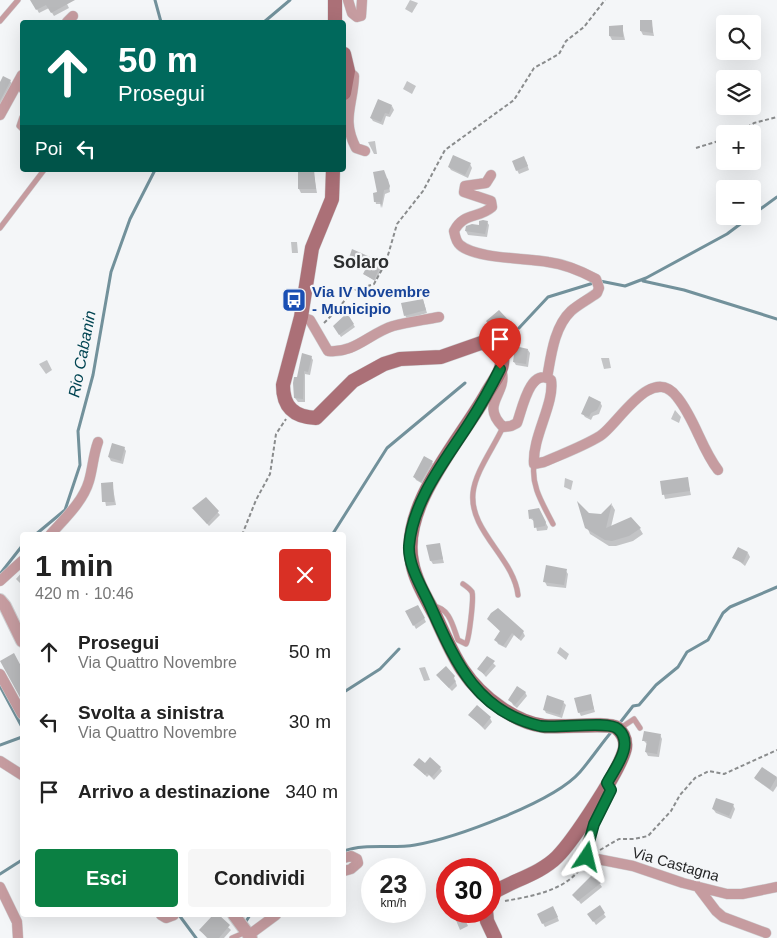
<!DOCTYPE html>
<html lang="it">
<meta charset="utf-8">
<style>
:root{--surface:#fff;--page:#f6f6f6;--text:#222;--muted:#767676;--accent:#0b8043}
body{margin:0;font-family:Helvetica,sans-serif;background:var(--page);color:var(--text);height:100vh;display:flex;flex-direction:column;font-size:19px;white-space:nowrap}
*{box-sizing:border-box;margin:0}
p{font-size:16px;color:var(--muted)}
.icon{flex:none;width:28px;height:28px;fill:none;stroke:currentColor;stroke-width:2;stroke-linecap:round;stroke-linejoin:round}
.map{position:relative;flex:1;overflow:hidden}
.sheet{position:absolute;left:20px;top:532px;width:326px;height:385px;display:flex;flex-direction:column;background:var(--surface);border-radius:5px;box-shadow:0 5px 20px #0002}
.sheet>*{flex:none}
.banner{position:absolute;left:20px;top:20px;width:326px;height:152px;border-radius:5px;box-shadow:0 5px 20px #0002;background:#00695c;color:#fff;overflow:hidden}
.fabs{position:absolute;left:716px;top:15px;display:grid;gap:10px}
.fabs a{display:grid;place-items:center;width:45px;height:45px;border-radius:5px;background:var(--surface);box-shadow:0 5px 20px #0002;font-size:25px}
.speed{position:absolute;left:361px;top:858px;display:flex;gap:10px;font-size:25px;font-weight:700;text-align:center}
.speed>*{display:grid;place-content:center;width:65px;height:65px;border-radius:50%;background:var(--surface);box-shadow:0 5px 20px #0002;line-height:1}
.speed small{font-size:12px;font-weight:400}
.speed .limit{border:8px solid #d22;background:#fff;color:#111}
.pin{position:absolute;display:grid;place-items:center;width:42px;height:42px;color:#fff;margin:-51px -21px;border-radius:50% 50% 50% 0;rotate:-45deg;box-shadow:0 0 5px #0007}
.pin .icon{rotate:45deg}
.me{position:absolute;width:55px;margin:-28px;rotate:10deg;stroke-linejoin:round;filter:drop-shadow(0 0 4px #0008)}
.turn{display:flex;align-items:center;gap:18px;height:105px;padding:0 15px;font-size:22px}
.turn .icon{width:65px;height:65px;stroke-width:2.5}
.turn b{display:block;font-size:35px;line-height:42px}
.then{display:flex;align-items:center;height:48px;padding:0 15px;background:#0003;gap:10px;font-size:19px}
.round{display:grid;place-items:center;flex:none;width:52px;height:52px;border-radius:5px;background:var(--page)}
.head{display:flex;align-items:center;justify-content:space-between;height:85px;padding:0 15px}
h1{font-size:30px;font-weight:700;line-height:38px}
.primary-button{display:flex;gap:10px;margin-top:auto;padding:10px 15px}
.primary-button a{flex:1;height:58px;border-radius:5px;background:var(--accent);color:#fff;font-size:20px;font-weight:700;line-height:58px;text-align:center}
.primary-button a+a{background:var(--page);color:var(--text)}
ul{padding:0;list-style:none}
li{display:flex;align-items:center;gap:15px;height:70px;padding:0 15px}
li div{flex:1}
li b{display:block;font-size:19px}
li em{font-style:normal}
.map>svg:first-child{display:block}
.shadow{fill:#0003}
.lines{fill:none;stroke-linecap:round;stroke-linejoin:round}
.stream{stroke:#72919b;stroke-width:3}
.building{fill:#b8b9bb}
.service-casing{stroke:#cfd1d3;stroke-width:6}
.minor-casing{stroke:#cfd1d3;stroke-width:11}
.tertiary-casing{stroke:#cfd1d3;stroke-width:14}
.secondary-casing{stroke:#cfd1d3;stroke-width:15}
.path{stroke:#8a8c8d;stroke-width:2;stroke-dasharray:4 2.5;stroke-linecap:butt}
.service{stroke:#c69ca0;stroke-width:5}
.minor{stroke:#c69ca0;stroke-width:10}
.tertiary{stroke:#c69ca0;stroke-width:12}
.secondary{stroke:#ab7077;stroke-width:14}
.route-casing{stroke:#07532c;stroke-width:12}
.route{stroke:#0b8043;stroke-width:9}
.labels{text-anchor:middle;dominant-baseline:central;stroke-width:4.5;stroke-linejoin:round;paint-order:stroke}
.transit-label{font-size:15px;font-weight:bold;fill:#164399;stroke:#f4f6f8;text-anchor:start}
.street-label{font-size:15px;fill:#262728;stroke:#f4f6f8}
.water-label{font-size:16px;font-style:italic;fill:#004452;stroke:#f4f6f8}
.quarter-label{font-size:18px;font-weight:bold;fill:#2c2e2f;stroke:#f4f6f8}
</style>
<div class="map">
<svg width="777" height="938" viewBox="0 0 777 938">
<rect width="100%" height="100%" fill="#f4f6f8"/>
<!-- shadow -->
<path class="shadow" d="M32,0H65L69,8L54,16L49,8L39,13Z
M410,0L418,3L412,13L405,9Z
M651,21L654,36L643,35L641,31Z
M622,26L625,40H612L610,36Z
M10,81L13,85L0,106V84Z
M407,81L416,86L412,94L403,89Z
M392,106L394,110L390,117L386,116L383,125L373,121L371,118Z
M375,141L377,154H374L368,142Z
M454,157L470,164L472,168L468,178L451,170L449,167Z
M526,161L529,170L519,174L517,170Z
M299,170H313L317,193H301L299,189Z
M385,177L388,179L390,192L385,194L382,208L381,204H376L374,194L379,193Z
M487,222L489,225L487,237L468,235L466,231Z
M291,242H297L298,253H292Z
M351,258L386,265L387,268L386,270L382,269L375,281L364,274L369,265Z
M423,300L427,313L407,319L405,315Z
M347,315L355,327L341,337L334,326Z
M490,325L512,326L514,329L506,336L501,330L497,334Z
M528,350L530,353L528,367L516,365L514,362Z
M311,357L313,360L310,375L305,374V402H298L295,398L298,379Z
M601,358H609L611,368L604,369Z
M47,360L52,370L46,374L39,364Z
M600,402L602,406L599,414L593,416L591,420L585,417L582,413Z
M675,410L681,417L679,423L671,419Z
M124,448L126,451L123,464L111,461L109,457Z
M432,462L434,466L423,484L416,480L414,476Z
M565,478L573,481L571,490L564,487Z
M687,478L691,495L665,499L661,482Z
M112,483L116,505L106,506L102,484Z
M206,499L220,515L209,526L196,511Z
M612,505L615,510L611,527L640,529L643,534L633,541L616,546H609L590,534L587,527L589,514L601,516Z
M538,509L548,527L547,530L537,531L535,522L530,518Z
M439,544L444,563L433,564L431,561Z
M748,553L750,557L745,566L734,557Z
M566,571L568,574L566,588L547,586L545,582Z
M22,572V585L16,579Z
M418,606L426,622L416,629L407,612Z
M489,619L523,632L525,636L521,641L514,635L506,648L498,644L496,640L501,632Z
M560,647L569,654L566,660L557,653Z
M14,655L22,671V698L2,662Z
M487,657L496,666L486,677L479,669Z
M425,667L430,680L424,681L419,668Z
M454,677L457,686L452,691L440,679Z
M525,692L527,696L517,708L513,705L511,701Z
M590,695L595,712L581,716L579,712Z
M563,702L566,705L562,718L546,713L544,709Z
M470,715L490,718L492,722L485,730Z
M660,735L662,739L659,757L648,756L646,752L647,744L643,740Z
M415,765L440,768L442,771L434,780L429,775L427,777Z
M762,768L777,778V786L773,792L755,779Z
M733,805L735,809L731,819L716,813L713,809Z
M600,884L602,887L581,904L574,895Z
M599,907L606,917L596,925L591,917Z
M555,911L559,921L545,927L538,914Z
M215,915L231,930L224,938H207L201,931Z
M463,915L468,926L460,930L455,918Z"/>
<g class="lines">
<!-- stream -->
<path class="stream" d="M155,0L161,22
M264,22L290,0
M752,215L777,197
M643,281L684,290L777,319
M519,328L548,297L600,281L625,286L646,278L727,234L751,216
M35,535L65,510L80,465L78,431L93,375L111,272L130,219L155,170
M332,535L387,448L465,383
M0,574L22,546
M0,686L22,727
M344,692L380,669L399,649
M619,724L633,706L639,705L656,685L678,667L687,652L708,640L723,613L730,607L777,587
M0,745L22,737
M344,851C365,843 393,849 415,845C455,838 554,802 580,772C592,758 601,744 613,730
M0,874L22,860
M179,915L196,938
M245,923L250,915"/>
</g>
<!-- building -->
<path class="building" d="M30,0H75L51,13L46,5L36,10Z
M640,20H652L653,33L640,31Z
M623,25V37L609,36V26Z
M3,76L11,80L0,101V82Z
M378,99L392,105L389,114L385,113L381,122L370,118Z
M453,155L471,163L465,175L448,167Z
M524,156L528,166L516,171L512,161Z
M298,170H314L316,189H298Z
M384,170L390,186L389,189L384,190L381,208L380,202H374L373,193L377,192L373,172Z
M483,220L488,221L485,234L465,231L466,226L472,224L479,225V221Z
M352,249L386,264L385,268L380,267L374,280L363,274L368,264L349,258Z
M423,299L426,310L404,316L401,303Z
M499,310L513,325L503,334L498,328L494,331L486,321Z
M347,313L354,324L339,335L333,326Z
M515,346L528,349L526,364L513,362Z
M302,353L312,356L308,372L304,371L303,399L294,398L293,383L294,377H297Z
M589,396L601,402L597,410L591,413L589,417L581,414Z
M112,443L125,447L121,461L108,457Z
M424,456L433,461L421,482L413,477Z
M688,477L690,491L662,495L660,481Z
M113,482L114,502H102L101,483Z
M206,497L219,511L207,524L192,508Z
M577,501L589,513L601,514L612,503L606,528L631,517L641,528L629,536L612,541L605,540L585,528Z
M539,508L546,522L545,526L534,528L533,518L529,519L528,510Z
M440,543L443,559L430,561L426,545Z
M738,547L748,552L743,563L732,558Z
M546,565L567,569L564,585L543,582Z
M418,605L425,618L413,626L405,611Z
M498,608L524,631L519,639L512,633L503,646L494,640L500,631L487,619L491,613Z
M14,653L22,668V701L0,661Z
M487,656L495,661L484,674L477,669Z
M446,666L455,676L453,679L456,681L449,688L436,675Z
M517,686L526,692L515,705L508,700Z
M591,694L594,709L578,713L574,698Z
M547,695L564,701L560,715L543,710Z
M477,705L491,717L483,727L468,715Z
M644,731L661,734L657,754L645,752L647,741H642Z
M430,757L441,767L432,777L427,773L425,775L413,765L419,758L425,763Z
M762,767L777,777L770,789L754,778Z
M716,798L734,804L729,816L712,809Z
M593,874L601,883L578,901L572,895Z
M600,905L605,913L593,922L587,914Z
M553,906L558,917L542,924L537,914Z
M213,915H219L230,925L219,938H208L199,930Z"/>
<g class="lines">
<!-- service casing -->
<g class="service-casing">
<path id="service" d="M0,21L18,0
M17,85L22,91
M22,117L19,126L22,129
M0,228L44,170
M503,427C494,447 475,472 473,493C469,531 514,558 518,595
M534,464C531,487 543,504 553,524
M433,606C450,608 453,627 458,640L466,644C469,640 474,598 472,592C470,589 466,586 463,584
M619,729L634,719L640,728
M232,938L246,932"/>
</g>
<!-- minor casing -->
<g class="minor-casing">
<path id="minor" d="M348,0L352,13L357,17L361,16L362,0
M67,22L73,16
M348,71L354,76C353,106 341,119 356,148L365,151
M0,115L22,75
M491,175L486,183L465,186L464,192L491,201L492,207C478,219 464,212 454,231C455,236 456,242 460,245C476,259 527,258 548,262C564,264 581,271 596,279L599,288L597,293C589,299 579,304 571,311C554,327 551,356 547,378
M301,317L310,320L328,351C354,354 370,333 393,326C408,322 424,320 439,317
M502,373C506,395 480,404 503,427L511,426L517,423C522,410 530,366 551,380C555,403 532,437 534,464L544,462C562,454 582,447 600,436C618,425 651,363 677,397C695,419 701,448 718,470
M50,535C64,519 83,502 89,481C93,467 93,456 98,442
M0,581L22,561
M0,674L22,714
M0,761L22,775
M609,786L611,790C604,808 582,838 587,857L633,866L683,883L727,894H742L777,887
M344,858L351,856L357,859L358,863L351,869L344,871
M697,886L716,911L723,917L766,933
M0,887L17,922L18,938
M161,915L166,918L174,915
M249,935L276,915"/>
</g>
<!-- tertiary casing -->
<g class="tertiary-casing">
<path id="tertiary" d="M0,600L5,606L22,641
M234,915L251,938"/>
</g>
<!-- secondary casing -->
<g class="secondary-casing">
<path id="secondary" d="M335,22V0
M344,54L348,71L344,93
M333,170L332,199L312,248L301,317L283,385C283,407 294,417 316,418L353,381L384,364L400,359L441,357L481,343C493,343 504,350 502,364C501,374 491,385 486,395C460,441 400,506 412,562C415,580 426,598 435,615C453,655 464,683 501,708C514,717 528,724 544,726C559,728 609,722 617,728C623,733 626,740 625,748C621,769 573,841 557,857C541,873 515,880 496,891L490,897
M486,911L487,921L495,938"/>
</g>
<!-- path -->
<path class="path" d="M736,134L754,123L777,117
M696,148L725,139
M324,323L338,309L352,291L374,284L386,262L397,224L423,191L445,150L514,100L534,68L559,54L566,41L584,27L605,0
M242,535L256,500L270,474L276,434L286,419
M600,850L619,839H634L648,836L671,811L680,795L695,778L709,771L724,774L777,750
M505,901C532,896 566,891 582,866"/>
<!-- service -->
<use href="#service" class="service"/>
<!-- minor -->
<use href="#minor" class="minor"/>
<!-- tertiary -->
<use href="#tertiary" class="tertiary"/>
<!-- secondary -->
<use href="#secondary" class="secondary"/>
</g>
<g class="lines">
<!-- route casing -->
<g class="route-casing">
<path id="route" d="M500,369C491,387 481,405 470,422C446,460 413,499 409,546C408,565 421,586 429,603C454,658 474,711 540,726C558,729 608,720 618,729C635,744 615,768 607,783L611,790L594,824L586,853L587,857"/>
</g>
<!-- route -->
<use href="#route" class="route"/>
</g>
<!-- icons -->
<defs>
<g id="bus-square" transform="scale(1.25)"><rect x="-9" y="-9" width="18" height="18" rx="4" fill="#1a4fb4" stroke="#f4f6f8"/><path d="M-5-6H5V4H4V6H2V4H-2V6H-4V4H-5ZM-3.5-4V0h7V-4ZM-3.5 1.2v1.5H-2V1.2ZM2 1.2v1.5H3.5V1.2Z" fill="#fff"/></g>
</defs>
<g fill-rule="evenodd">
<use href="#bus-square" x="294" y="300"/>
</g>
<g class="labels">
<!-- transit labels -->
<g class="transit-label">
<text x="312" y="291">Via IV Novembre<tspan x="312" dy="17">- Municipio</tspan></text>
</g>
<!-- street labels -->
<g class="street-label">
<text transform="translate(676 864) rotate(16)">Via Castagna</text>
</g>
<!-- water labels -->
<g class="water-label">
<text transform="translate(82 354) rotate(-79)">Rio Cabanin</text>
</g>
<!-- quarter labels -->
<g class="quarter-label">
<text x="361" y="262">Solaro</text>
</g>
</g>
</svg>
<div class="fabs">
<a><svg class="icon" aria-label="search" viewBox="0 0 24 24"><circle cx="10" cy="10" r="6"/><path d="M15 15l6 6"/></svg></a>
<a><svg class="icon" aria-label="layers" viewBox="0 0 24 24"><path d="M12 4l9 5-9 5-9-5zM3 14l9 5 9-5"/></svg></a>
<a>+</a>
<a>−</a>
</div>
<div class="speed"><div>23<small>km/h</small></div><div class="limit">30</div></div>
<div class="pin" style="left:500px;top:369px;background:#d93025"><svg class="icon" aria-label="arrive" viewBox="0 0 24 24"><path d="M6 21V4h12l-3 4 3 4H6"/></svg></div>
<svg class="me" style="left:587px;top:857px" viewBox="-20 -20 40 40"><path d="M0-17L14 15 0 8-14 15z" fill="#0b8043" stroke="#fff" stroke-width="4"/></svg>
<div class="banner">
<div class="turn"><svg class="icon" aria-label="ahead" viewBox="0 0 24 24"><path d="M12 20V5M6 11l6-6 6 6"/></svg><div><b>50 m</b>Prosegui</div></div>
<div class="then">Poi<svg class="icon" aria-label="left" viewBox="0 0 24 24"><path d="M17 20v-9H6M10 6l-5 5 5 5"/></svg></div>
</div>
<section class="sheet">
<div class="head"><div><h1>1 min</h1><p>420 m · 10:46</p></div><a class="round" style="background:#d93025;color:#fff"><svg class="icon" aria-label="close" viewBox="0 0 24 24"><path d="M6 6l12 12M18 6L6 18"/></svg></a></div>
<ul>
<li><svg class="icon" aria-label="ahead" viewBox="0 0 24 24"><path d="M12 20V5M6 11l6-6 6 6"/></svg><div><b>Prosegui</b><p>Via Quattro Novembre</p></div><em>50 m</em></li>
<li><svg class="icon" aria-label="left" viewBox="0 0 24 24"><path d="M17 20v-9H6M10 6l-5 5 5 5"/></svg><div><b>Svolta a sinistra</b><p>Via Quattro Novembre</p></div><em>30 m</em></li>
<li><svg class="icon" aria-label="arrive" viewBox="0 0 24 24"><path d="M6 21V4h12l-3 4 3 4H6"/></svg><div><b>Arrivo a destinazione</b></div><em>340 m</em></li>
</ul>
<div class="primary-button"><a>Esci</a><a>Condividi</a></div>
</section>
</div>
